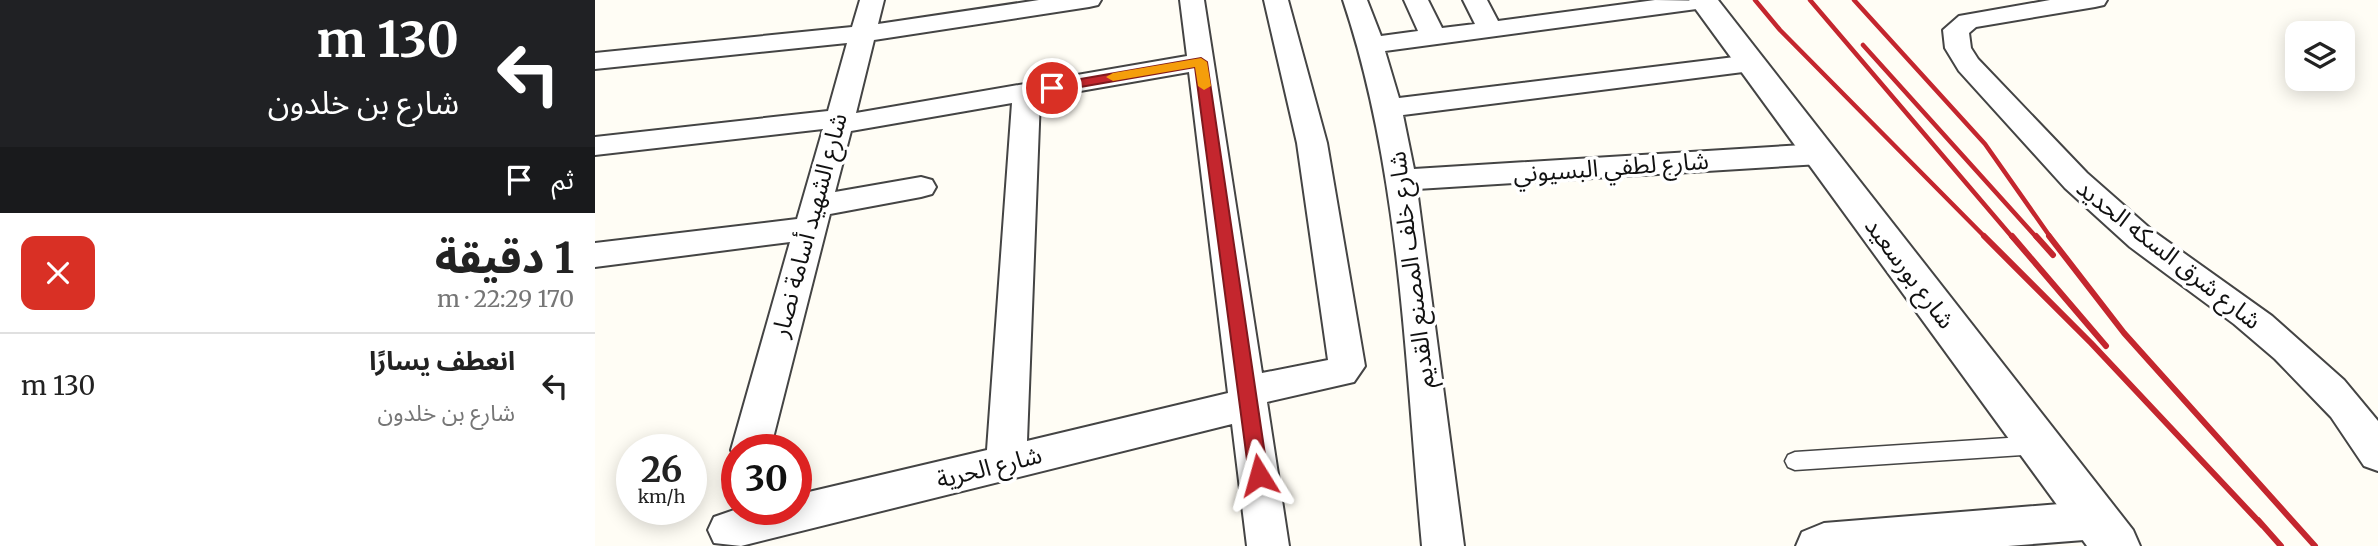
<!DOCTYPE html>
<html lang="ar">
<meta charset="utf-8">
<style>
:root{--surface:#fff;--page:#f6f6f6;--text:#222;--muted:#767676;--line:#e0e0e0}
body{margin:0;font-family:Merriweather,"Noto Sans Arabic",serif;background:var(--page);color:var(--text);direction:rtl;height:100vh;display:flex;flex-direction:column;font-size:26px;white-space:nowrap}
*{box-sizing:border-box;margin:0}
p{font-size:23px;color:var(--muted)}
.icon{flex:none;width:38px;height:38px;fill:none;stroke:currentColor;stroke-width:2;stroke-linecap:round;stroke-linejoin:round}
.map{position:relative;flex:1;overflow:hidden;direction:ltr}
.sheet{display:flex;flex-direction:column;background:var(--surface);width:595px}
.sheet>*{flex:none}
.top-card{background:#202124;color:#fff;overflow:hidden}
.buttons{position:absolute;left:1690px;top:21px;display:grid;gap:14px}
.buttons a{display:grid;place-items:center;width:70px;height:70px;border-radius:14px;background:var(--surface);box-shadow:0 4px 18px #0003;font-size:35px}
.speed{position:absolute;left:21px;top:434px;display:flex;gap:14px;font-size:35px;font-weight:700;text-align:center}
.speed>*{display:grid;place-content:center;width:91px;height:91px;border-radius:50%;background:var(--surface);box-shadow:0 4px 18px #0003;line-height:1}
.speed small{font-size:18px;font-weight:400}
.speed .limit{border:10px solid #d22;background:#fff;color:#111}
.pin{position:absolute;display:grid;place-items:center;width:60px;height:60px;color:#fff;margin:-30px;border:4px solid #fff;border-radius:50%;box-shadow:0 2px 7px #0007}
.me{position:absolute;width:77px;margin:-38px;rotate:352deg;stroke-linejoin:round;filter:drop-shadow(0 0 5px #0008)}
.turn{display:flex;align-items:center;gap:24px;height:147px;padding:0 21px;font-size:32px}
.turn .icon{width:91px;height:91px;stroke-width:2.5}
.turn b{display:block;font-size:49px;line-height:60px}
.then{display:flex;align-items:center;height:66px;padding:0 21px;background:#0003;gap:14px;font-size:26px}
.round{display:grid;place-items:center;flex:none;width:74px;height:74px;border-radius:14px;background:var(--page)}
.headline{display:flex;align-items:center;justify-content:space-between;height:119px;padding:0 21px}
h1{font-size:42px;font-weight:800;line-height:52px}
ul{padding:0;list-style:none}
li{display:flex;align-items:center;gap:21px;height:105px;padding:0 21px;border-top:2px solid var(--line)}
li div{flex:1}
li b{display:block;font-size:26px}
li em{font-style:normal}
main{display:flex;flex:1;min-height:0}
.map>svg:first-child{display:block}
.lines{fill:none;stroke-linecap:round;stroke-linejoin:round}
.service-casing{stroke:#444;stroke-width:3}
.minor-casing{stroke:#444;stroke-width:4}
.tertiary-casing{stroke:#444;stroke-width:4}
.service{fill:#fff;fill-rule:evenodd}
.minor{fill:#fff;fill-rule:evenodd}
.tertiary{fill:#fff;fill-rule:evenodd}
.rail-far1{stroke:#c4262e;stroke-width:4.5}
.rail{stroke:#c4262e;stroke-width:6}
.route{fill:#c4262e;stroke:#7f191e;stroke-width:2}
.slow{fill:#f59e0b}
.labels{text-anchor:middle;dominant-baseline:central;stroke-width:7;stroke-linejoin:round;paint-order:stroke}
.street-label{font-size:24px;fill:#111;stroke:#fff}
</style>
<main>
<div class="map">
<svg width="1783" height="546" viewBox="0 0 1783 546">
<rect width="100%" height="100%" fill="#fffdf5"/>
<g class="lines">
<!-- service casing -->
<g class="service-casing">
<path id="service" d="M1441,436L1448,439L1451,445L1448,451L1441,454L1200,470L1193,467L1190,461L1193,455L1200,452Z"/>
</g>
<!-- minor casing -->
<g class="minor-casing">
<path id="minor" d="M265,0H289L283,24L444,0H506L503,5L494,7L279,40L261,113L592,56L585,0H609L667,373L733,360L702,143L669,0H693L732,143L770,366L759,382L672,402L694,546H652L637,424L146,546L119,543L113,530L119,517L142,509H201V495L392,450L417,103L256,131L240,192L326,177L337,180L341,187L337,194L326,197L235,214L175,450H142V462L136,450L195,242L0,267V243L202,219L228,129L0,155V137L233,111L252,43L0,69V53L257,27ZM594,72L633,393L432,441L445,98Z
M748,0H772L786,36L823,31L809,0H833L847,28L880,24L868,0H892L903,21L1060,0L1121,1L1118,6L1109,8L790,51L804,98L1156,55L1165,57L1169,63L1165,69L1156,71L808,115L819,169L1225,144L1235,147L1240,154L1235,161L1225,164L822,189L869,546H827C810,365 806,173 748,0Z
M1455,0H1512L1509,5L1500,7L1381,27L1374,33L1376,48L1383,59L1492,173L1558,231L1677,316L1749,380L1783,421V471L1769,466L1736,417L1680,359L1639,324L1535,247L1470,188L1364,71L1350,48L1348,30L1364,16Z
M1502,501L1517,507L1523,520L1517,533L1502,539L1413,546H1201L1207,532L1229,523Z"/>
</g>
<!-- tertiary casing -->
<g class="tertiary-casing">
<path id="tertiary" d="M1094,0H1123L1538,530L1545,546H1492Z"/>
</g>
<!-- service -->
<use href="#service" class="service"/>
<!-- minor -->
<use href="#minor" class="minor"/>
<!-- tertiary -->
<use href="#tertiary" class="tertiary"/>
<!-- rail-far1 -->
<path class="rail-far1" d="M1160,0L1185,30L1391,238
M1215,0L1418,238
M1259,0L1390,144L1456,238
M1268,45L1442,238"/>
<!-- rail -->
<path class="rail" d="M1389,236L1496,343L1668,526
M1417,236L1511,346
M1441,236L1458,255
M1454,236L1529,333L1720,546
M1663,520L1686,546"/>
</g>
<!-- route -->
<path class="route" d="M606,58L612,62L673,475L671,481H657L654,475L600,67L457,92L451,88L457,84Z"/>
<!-- slow -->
<path class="slow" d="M606,58L612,62L616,86L609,90L603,86L600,67L518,81L511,77L518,73Z"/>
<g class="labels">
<!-- street labels -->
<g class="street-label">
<text transform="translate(1016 167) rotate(-4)">شارع لطفي البسيوني</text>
<text transform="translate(214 225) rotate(-75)">شارع الشهيد أسامة نصار</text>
<text transform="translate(1574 254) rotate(38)">شارع شرق السكه الحديد</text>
<text transform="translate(816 270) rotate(-97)">شارع خلف المصنع القديم</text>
<text transform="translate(1315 273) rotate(53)">شارع بورسعيد</text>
<text transform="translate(394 467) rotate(-14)">شارع الحرية</text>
</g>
</g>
</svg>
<div class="buttons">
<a><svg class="icon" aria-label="layers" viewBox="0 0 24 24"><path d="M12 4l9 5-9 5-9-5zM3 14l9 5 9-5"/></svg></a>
</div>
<div class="speed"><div>26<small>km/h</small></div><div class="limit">30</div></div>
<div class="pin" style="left:457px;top:88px;background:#d93025"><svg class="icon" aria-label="arrive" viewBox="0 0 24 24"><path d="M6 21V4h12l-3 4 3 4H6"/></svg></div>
<svg class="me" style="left:664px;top:475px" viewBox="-20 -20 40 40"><path d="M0-17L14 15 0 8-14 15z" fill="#c4262e" stroke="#fff" stroke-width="4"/></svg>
</div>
<section class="sheet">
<div class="top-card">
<div class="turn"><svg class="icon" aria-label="left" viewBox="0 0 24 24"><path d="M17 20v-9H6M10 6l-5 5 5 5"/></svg><div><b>130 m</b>شارع بن خلدون</div></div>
<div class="then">ثم<svg class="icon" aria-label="arrive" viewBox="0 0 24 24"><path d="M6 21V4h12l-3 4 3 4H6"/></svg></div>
</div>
<div class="headline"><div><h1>1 دقيقة</h1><p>170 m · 22:29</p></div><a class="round" style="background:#d93025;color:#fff"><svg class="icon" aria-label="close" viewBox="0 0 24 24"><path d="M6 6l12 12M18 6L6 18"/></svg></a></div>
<ul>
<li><svg class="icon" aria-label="left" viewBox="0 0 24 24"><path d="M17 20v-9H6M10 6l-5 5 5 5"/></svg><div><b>انعطف يسارًا</b><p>شارع بن خلدون</p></div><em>130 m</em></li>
</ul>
</section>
</main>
